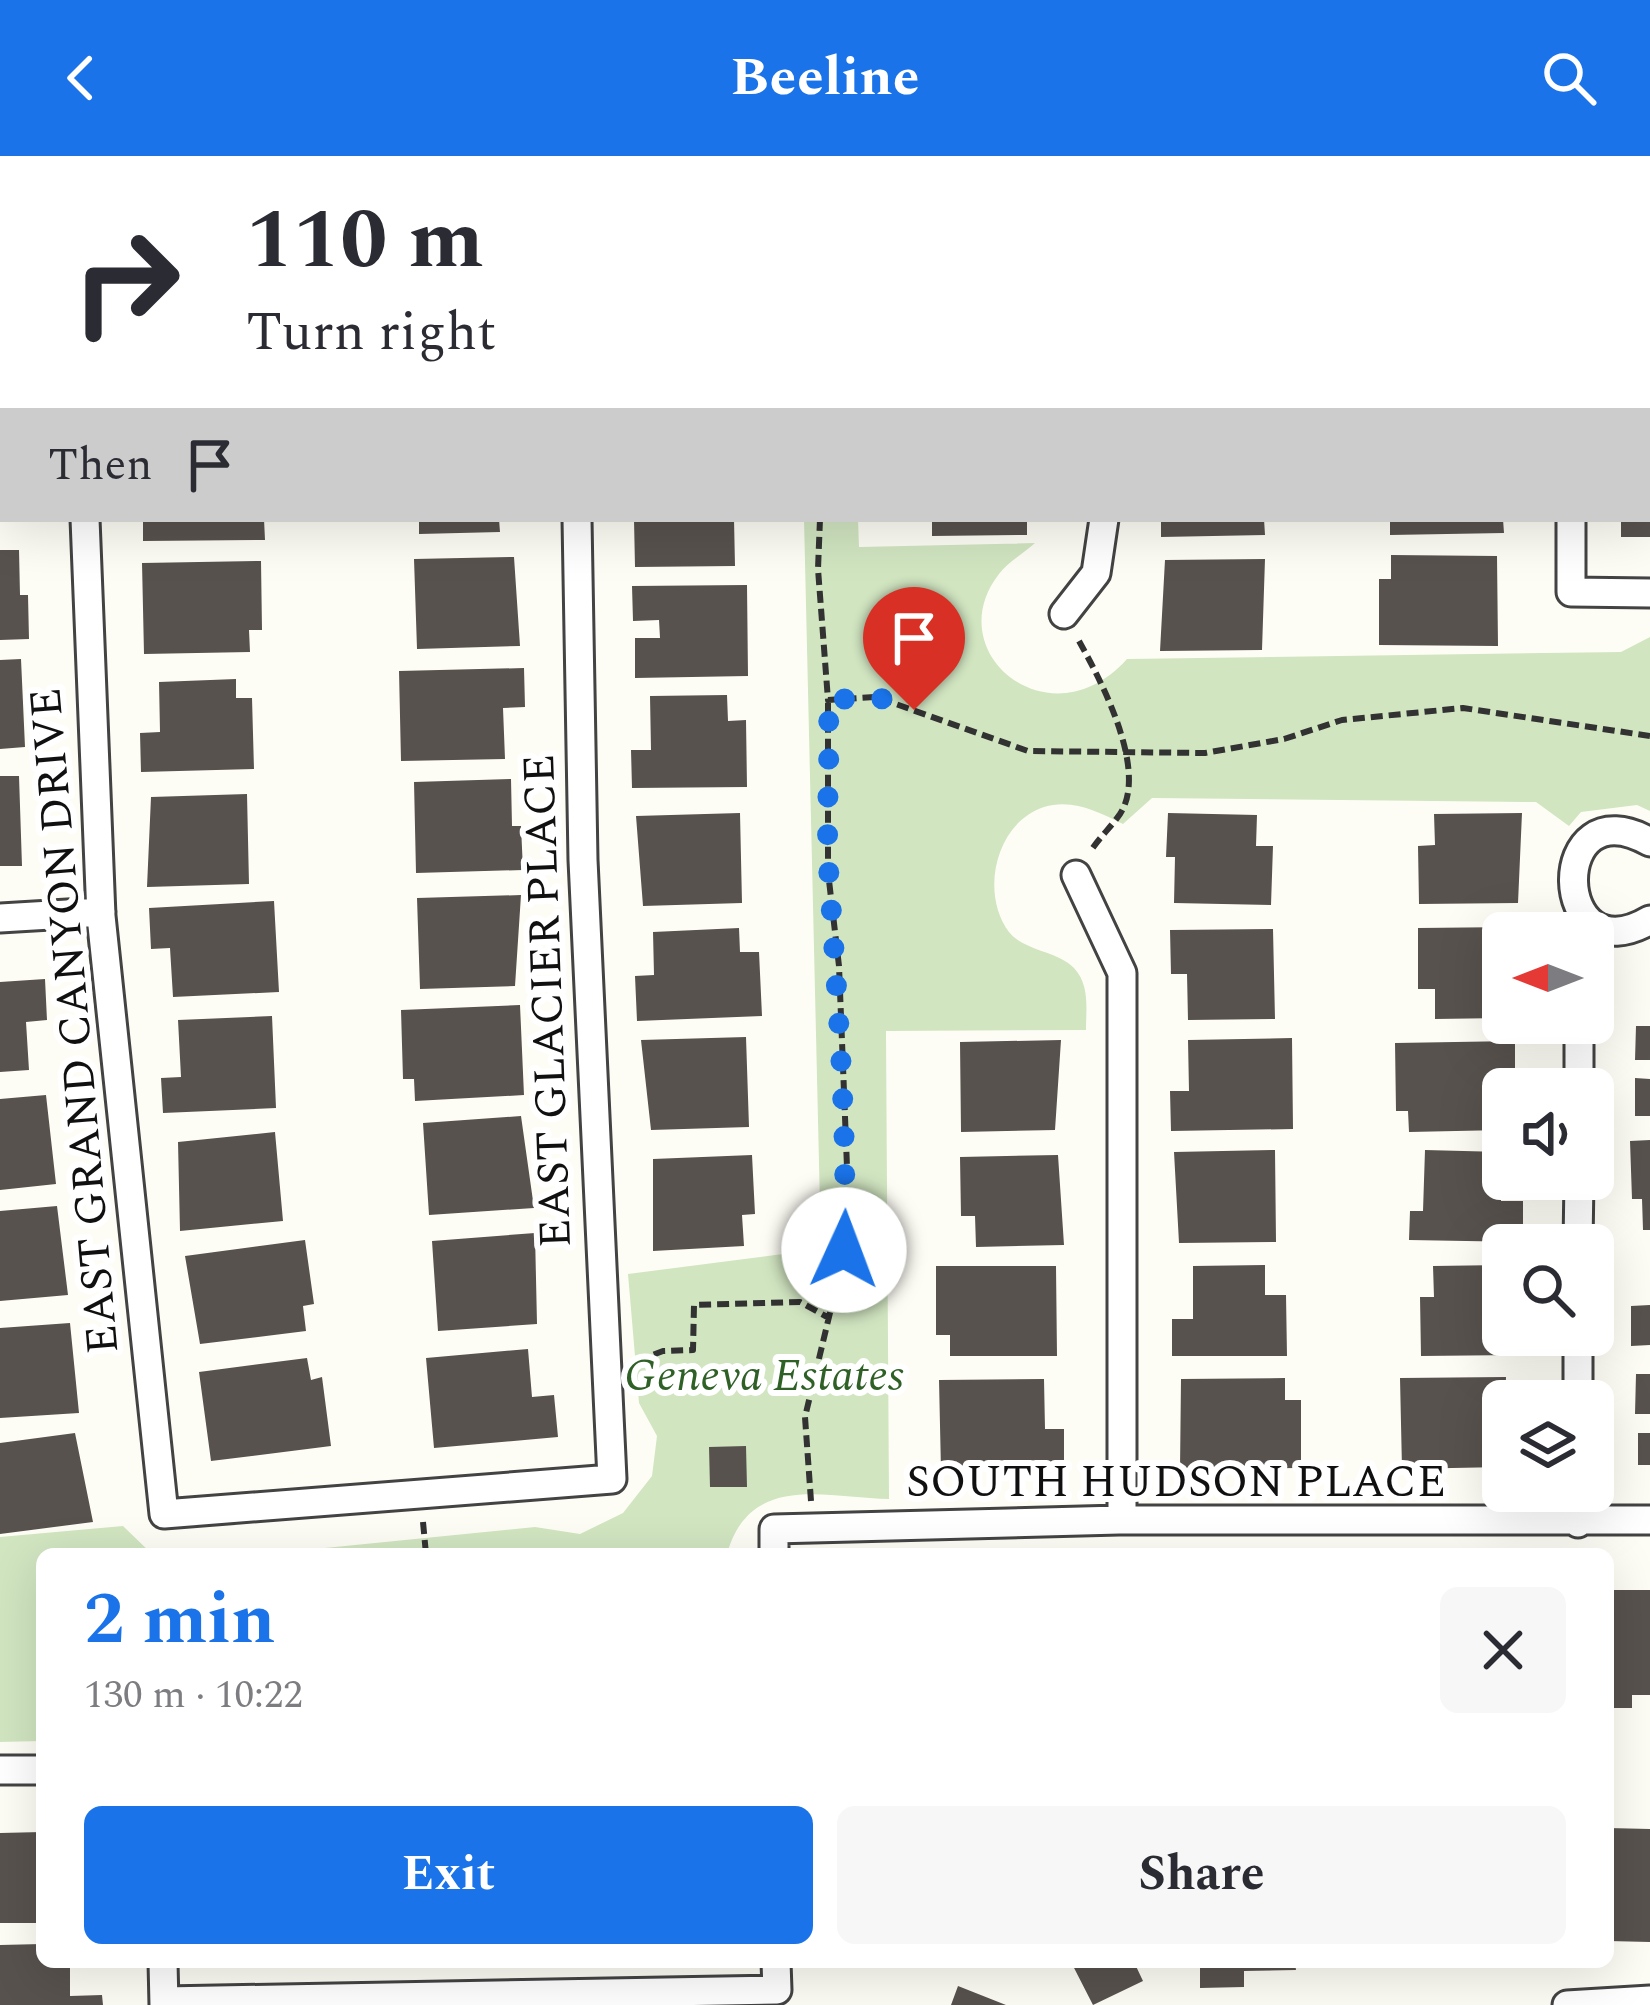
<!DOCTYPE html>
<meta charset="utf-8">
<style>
:root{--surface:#fff;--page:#f7f7f7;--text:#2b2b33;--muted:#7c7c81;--accent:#1a73e8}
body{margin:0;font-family:Spectral,serif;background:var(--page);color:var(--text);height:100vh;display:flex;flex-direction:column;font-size:45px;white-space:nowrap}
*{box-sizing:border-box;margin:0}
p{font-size:39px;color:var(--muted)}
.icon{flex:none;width:66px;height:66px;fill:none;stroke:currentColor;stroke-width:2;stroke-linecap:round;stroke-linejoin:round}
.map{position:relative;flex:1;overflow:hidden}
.details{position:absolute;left:36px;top:1392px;width:1578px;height:420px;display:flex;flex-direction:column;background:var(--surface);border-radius:18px;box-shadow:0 12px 48px #0002}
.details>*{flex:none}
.guide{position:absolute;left:0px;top:0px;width:1650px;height:366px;box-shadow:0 12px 48px #0002;background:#fff;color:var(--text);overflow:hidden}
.needle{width:78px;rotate:270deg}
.controls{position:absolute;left:1482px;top:756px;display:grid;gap:24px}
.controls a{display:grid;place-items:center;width:132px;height:132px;border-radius:18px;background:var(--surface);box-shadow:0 12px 48px #0002;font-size:60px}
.pin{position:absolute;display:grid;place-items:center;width:102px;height:102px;color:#fff;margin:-123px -51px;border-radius:50% 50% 50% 0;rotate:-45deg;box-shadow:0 0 12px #0007}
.pin .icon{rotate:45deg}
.me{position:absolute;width:132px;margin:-66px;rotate:2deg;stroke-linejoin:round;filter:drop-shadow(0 0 9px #0008)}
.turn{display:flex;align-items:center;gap:42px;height:252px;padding:0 48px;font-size:54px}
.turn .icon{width:156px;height:156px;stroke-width:2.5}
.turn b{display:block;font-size:84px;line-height:102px}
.then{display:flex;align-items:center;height:114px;padding:0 48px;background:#0003;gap:24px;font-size:45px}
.round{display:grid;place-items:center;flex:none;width:126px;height:126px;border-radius:18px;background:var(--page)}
.headline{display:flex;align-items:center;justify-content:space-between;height:204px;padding:0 48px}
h1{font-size:72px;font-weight:700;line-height:90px;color:var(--accent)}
.button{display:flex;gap:24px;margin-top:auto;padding:24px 48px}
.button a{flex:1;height:138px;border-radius:18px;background:var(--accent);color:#fff;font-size:48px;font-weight:700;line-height:138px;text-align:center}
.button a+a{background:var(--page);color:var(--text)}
header{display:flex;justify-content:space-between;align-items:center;height:156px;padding:0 48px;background:var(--accent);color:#fff;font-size:54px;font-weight:700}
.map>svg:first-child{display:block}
.green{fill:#d1e5c1}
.building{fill:#58524e}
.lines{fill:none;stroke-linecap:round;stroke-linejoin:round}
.minor-casing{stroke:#434343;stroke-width:33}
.path{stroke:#323232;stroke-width:6;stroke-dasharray:12 6;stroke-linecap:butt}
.minor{stroke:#fff;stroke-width:27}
.route{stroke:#1a73e8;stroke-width:21;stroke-dasharray:0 37.8}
.labels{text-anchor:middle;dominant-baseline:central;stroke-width:12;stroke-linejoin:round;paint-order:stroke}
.street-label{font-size:45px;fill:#101010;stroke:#fff}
.park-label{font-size:45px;font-style:italic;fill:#2f6127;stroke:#fff}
</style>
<header><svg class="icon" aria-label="back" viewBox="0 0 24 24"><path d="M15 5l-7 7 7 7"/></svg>Beeline<svg class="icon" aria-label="search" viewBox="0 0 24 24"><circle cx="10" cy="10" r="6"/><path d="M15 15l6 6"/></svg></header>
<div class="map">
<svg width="1650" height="1849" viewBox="0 0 1650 1849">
<rect width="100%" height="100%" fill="#fefdf5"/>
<!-- green -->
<path class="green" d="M804,363H858L859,391L1035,387C1024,397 1008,406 999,418C938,496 1050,589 1127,503L1621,496L1650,481V655L1637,649L1581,656L1569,670L1536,646L1152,642L1123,668C1099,656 1072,642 1044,651C995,667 980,738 1009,776C1024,795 1058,795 1074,812C1090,829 1086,853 1086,874L886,875L889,1343C826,1342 750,1316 727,1398H265L535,1371L580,1378L623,1357L652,1320L657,1280L639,1247L628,1118L821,1093Z
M123,1370L152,1398H42V1585L0,1586V1381Z"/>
<!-- building -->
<path class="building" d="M143,363H264L265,384L143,385Z
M419,363H499L500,376L419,378Z
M734,363L735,410L635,411L634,364Z
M932,363H1027V379L932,380Z
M1161,363H1264L1265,379L1161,381Z
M1390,363H1503L1504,377L1390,379Z
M1621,363H1650V381H1621Z
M0,394H19L20,439H28L29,483L0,484Z
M1391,399L1497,400L1498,490L1379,489V423H1391Z
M514,401L520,490L417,493L414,403Z
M1265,403L1262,494L1160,495L1165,404Z
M261,405L262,474H249L250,496L144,498L142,407Z
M747,429L748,520L635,522V482H660L659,464L633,465L632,430Z
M21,503L25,591L0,593V504Z
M524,512L525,551L503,552L505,603L401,605L399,515Z
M236,523V542H252L254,613L141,616L140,577L160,576L159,526Z
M727,539L728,565L746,564L747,631L632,632L631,594H651L650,540Z
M0,620H19L22,710H0Z
M511,623L512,670H521L523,714L416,717L414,626Z
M247,638L249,728L147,731L151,641Z
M740,657L742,747L643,750L636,660Z
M1168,657L1257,659L1256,690H1273L1271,749L1174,747L1175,701H1166Z
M1522,657L1518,747L1419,748L1418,690L1435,689L1434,658Z
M521,739L515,830L420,833L417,742Z
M274,745L279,836L173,841L170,792L151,793L149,752Z
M1513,771V777H1503V862L1435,863V833H1418V772Z
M739,772L740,796H759L762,860L637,865L635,820L654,819L653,776Z
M1273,773L1275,863L1188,864L1187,818H1171L1170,774Z
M45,823L47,864L26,866L29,914L0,916V826Z
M520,849L524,939L415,945L414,923H403L401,854Z
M272,860L276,952L163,957L161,922L181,921L178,864Z
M1636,870H1650V904H1635Z
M746,881L749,971L651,974L641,884Z
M1292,882L1293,973L1171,975L1170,935H1189L1188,884Z
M1061,884L1055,974L961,976L960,886Z
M1515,885V933H1503V974L1409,976L1408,955H1396L1395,887Z
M1635,922L1650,923V960H1635Z
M46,939L56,1028L0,1034V943Z
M521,960L534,1052L429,1059L423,967Z
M275,976L283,1065L180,1075L178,986Z
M1650,984V1074H1643L1642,1043H1632L1630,985Z
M1275,994L1276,1086L1179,1087L1174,996Z
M1425,994L1502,996L1501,1045H1523V1086L1409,1084L1410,1055H1423Z
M752,999L755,1058L742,1059L744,1090L653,1095V1003Z
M1058,999L1064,1089L976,1091L975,1060H961L960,1001Z
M57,1050L68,1139L0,1145V1055Z
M535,1077L537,1168L438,1175L432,1085Z
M305,1084L314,1148L303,1150L306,1175L200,1188L185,1100Z
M1265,1109V1139H1286L1287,1200H1172V1163H1193V1110Z
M1503,1109V1179H1516V1199L1421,1200L1420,1141H1434L1433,1110Z
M936,1110H1056L1057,1200H950V1179H936Z
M1650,1149V1189L1631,1190V1150Z
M70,1167L79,1257L0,1262V1172Z
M528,1193L532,1241L554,1239L558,1281L434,1292L426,1202Z
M307,1202L311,1224L322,1221L331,1290L211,1305L199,1216Z
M1636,1218H1650V1258H1635Z
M1506,1221L1503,1311L1402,1313L1400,1222Z
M1285,1222V1244H1301V1312L1180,1313L1181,1223Z
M1044,1223L1045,1273H1064V1313L941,1315L939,1224Z
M75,1277L93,1366L0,1378V1287Z
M1638,1277H1650V1309H1638Z
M746,1290L747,1331H710L709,1291Z
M1608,1434H1650V1539H1632V1552H1608Z
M1608,1672L1650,1673V1786L1608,1785Z
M42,1676V1767H0V1677Z
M42,1788V1806H70V1840L102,1839L103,1849H0V1789Z
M1071,1806H1134L1143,1825L1093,1849Z
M1200,1806H1295L1296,1814L1244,1815V1831L1200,1832Z
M958,1830L1006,1849H951Z"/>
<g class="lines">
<!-- minor casing -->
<g class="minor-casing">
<path id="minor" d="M78,0V3
M571,0V3
M1105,0V3
M1571,0V3
M85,363L101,760L164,1358L612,1323L583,704L577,363
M1571,363V436L1650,437
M1064,458L1096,417L1104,363
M1650,686C1546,627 1550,823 1650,764
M1076,719L1122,817V1364
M0,762L101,756
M1579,933V867
M1578,1089L1579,1023
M1578,1245V1179
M1578,1367V1335
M774,1398V1373L1119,1364H1650
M0,1614H42
M163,1806L164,1849
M164,1845L777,1834L776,1806
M1567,1849L1650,1844"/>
</g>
<!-- path -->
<path class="path" d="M823,3V0
M820,363L818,413L828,544L876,541L1028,595L1205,597L1284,583L1342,564L1463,552L1650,580
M1079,485C1100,523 1149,614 1120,658C1111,671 1099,682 1090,696
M637,1205L663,1195L693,1194L694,1149L800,1146L829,1162
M811,1345L805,1261L845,1094L847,1011L839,810L828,716V544
M423,1366L426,1398"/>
<!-- minor -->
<use href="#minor" class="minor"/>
</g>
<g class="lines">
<!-- route -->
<path class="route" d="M844,1094C848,968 837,844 829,719C825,661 831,603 828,544L877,541L914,554"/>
</g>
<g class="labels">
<!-- street labels -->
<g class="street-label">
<text transform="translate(548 845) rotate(-92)">EAST GLACIER PLACE</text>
<text transform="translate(75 865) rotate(-95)">EAST GRAND CANYON DRIVE</text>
<text x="1176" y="1326">SOUTH HUDSON PLACE</text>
</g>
<!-- park labels -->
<g class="park-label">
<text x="764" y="1220">Geneva Estates</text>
</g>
</g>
</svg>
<div class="controls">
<a><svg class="needle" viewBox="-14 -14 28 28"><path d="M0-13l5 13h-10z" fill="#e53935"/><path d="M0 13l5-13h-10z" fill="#7c7c81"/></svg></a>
<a><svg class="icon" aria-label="sound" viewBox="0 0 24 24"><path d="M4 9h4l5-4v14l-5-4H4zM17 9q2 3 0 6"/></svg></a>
<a><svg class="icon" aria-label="search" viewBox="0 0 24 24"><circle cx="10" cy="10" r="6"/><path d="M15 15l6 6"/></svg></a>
<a><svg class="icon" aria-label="layers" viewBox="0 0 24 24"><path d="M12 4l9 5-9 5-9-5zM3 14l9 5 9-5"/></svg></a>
</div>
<div class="pin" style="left:914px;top:554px;background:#d93025"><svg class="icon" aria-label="arrive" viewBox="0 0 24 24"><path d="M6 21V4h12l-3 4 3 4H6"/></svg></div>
<svg class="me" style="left:844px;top:1094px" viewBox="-20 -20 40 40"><circle r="19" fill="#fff"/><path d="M0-13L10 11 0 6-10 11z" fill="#1a73e8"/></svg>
<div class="guide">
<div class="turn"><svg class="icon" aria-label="right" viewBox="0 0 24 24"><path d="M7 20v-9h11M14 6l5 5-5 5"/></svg><div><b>110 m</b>Turn right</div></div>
<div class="then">Then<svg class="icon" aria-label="arrive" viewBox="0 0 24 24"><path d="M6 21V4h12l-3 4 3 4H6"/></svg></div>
</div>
<section class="details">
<div class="headline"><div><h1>2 min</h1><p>130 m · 10:22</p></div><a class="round"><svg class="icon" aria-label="close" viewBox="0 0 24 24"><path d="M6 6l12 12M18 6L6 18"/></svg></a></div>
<div class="button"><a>Exit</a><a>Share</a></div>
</section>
</div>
